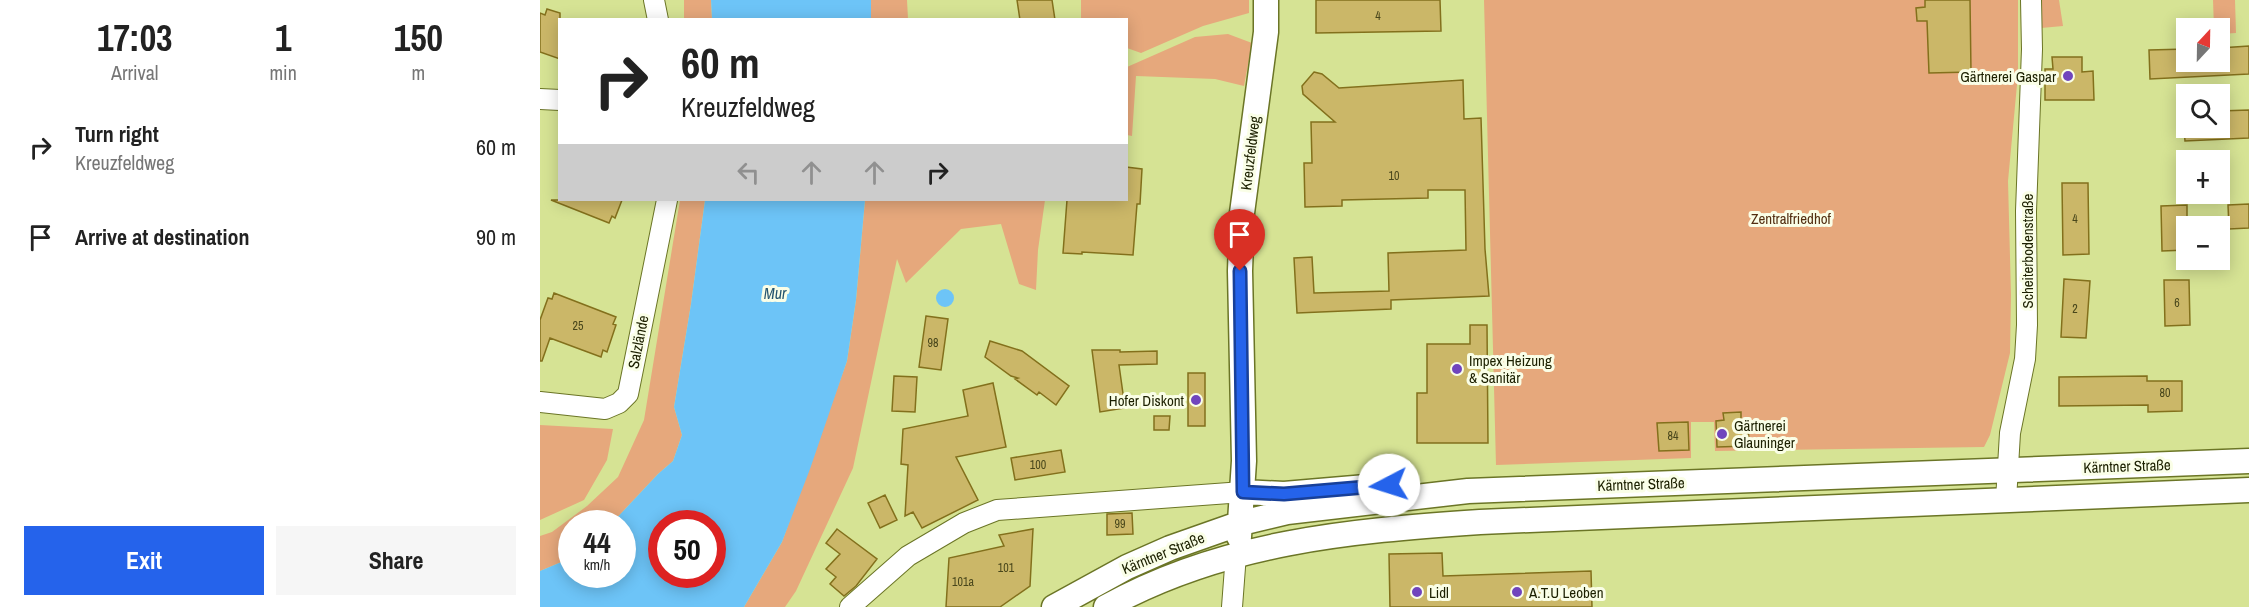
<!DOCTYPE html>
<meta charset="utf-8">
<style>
:root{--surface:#fff;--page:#f6f6f6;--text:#222;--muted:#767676;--accent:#2563eb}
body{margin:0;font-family:"Archivo Narrow",sans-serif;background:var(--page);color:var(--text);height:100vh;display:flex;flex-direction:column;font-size:22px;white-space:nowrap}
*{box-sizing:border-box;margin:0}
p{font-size:20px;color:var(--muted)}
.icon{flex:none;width:33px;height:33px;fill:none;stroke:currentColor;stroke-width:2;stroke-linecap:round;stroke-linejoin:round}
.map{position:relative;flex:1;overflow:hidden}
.sheet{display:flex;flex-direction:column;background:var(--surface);width:540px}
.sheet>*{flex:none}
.hud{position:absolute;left:18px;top:18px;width:570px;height:183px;border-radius:0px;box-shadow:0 3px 15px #0003;background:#fff;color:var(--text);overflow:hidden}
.needle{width:39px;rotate:22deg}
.controls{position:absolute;left:1636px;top:18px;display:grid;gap:12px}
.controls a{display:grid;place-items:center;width:54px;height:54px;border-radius:0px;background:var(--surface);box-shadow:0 3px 15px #0003;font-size:30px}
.speed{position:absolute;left:18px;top:510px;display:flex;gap:12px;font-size:30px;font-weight:700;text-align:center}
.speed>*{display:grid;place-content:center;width:78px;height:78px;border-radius:50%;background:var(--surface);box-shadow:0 3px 15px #0003;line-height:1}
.speed small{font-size:15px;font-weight:400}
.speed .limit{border:9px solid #d22;background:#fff;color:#111}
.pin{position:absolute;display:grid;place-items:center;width:51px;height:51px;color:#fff;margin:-62px -26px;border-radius:50% 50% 50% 0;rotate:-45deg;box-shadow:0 0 6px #0007}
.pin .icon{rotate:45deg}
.me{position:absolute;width:66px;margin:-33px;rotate:265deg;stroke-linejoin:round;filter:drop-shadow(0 0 4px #0008)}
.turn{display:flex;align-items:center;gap:21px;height:126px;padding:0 24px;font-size:27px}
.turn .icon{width:78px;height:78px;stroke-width:2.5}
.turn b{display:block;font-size:42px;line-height:51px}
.lanes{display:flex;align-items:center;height:57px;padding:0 24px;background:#0003;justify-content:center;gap:30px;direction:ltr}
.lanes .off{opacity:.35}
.eta{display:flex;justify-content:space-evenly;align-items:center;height:102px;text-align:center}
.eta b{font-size:36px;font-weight:800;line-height:42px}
.button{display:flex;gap:12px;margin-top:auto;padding:12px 24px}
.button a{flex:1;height:69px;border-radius:0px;background:var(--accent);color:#fff;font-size:24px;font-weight:800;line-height:69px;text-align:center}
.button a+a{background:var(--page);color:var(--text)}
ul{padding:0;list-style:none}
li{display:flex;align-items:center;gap:18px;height:90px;padding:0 24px}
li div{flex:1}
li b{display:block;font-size:22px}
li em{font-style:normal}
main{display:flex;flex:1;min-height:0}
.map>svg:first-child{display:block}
.green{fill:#e6a87c}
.water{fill:#6dc4f7;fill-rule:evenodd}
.building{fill:#cbb768;stroke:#83701c;stroke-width:1.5}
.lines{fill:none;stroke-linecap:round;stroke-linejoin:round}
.minor-casing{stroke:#6b7526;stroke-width:22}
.major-casing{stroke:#6b7526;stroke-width:27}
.minor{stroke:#fff;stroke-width:20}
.major{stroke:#fff;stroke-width:24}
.route-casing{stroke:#184099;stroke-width:15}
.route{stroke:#2563eb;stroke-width:10}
.poi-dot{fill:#7045bd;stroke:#fafee7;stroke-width:2}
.labels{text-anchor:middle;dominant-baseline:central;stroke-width:6;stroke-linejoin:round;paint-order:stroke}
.number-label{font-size:12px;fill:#48461b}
.poi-label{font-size:15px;fill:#1c2001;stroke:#fafee7;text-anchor:start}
.street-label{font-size:15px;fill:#1c2001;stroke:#fafee7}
.park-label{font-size:15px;fill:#522e11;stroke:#fafee7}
.water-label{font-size:16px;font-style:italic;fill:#25546f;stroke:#fafee7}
</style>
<main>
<section class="sheet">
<div class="eta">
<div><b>17:03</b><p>Arrival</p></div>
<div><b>1</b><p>min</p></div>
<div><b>150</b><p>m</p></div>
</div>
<ul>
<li><svg class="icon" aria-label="right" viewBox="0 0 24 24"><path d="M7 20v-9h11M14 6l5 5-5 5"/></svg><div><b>Turn right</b><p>Kreuzfeldweg</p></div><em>60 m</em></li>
<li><svg class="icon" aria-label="arrive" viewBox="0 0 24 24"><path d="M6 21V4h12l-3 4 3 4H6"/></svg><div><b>Arrive at destination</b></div><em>90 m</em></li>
</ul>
<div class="button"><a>Exit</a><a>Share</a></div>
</section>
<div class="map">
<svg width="1709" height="607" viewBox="0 0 1709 607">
<rect width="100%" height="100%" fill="#d6e394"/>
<!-- green -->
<path class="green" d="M144,0H171L172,19H144Z
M331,0H367L368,19H331Z
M541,0H709V13L663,26L601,53L587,48L586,20L541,19Z
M944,0H1478V74L1468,181L1471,295L1470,353L1450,435L1444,447L1175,451L1174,422H1151V458L956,465Z
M1502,0H1519L1523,26L1501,28Z
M1673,0H1695L1696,33L1680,34V28H1674Z
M688,34L712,43L704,86L675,79L596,76L592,136L587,135V67L655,37Z
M140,200H165L151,304L134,407L142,435L133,461L118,474L72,523L32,524L31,558L0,571V536L12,532L47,506L78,477L104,420Z
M325,200H505L498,250L496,290L479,284L461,224L421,229L366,283L357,259L313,468L256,591L245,607H204L242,542L307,361L316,300Z
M0,425L73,429L67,460L44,500L0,520Z"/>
<!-- water -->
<path class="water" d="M171,0H331V19H172Z
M165,200H325L316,300L307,361L270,469L242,542L204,607H0V571L31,558L32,574H82V524L72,523L118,474L133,461L142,435L134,407L151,304ZM122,524H172V574H122Z
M396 298a9 9 0 1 1 18 0a9 9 0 1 1-18 0Z"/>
<!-- building -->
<path class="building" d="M477,0H512L515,20H480Z
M776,0H900L901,31L776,33Z
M1385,0H1430L1431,72L1389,73L1387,21H1377L1376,8L1385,7Z
M7,9L20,13V59L0,52V13L5,15Z
M1709,46V74L1610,79L1609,50L1647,49V62H1680V48Z
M1512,57H1542V72L1553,71L1554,100H1505V69H1513Z
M774,72L782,74L799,88L923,80L924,119L941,118L945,249L949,296L851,300V309L757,313L754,258L772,257L774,293L849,291L848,253L926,250L925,190H888V198L802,200V206L765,207L764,163H772L771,122H795L763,94L762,86Z
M1709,110V138L1645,141L1644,128H1680V111Z
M586,167L602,169L600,204H597L593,255L542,252V254L523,253L527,200H586Z
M1522,183H1548L1549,254L1523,255Z
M11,200H82L75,218L72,216L69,223Z
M1709,204V228L1689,229L1688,205Z
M1647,205V250L1622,251L1621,206Z
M1524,279L1550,281L1546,338L1521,337Z
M1624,280H1649L1650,325L1625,326Z
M14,293L76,317L73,324L76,325L67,352L63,350L61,357L10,338L2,361H0V320L8,298L12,299Z
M386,316L408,319L401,370L379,367Z
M930,325H947L948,443H877V393H887V344H930Z
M450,341L482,351L529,386L516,405L499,392L497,395L475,379L478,378L471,376L445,357Z
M552,350H580V352L617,351V364L579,365L585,408L560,412Z
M648,373H665V426H648Z
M354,376L377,377L375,412L352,411Z
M1607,376V381H1642V411L1608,412V405L1519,406V377Z
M453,383L466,447L416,457L438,500L382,528L373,512L365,516L368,465L361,464L363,429L428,416L423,390Z
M1201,412V420H1208L1209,446L1177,447L1176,421L1184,420L1183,413Z
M614,416H630L629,430H614Z
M1148,422L1149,450L1119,451L1117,423Z
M521,450L525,472L475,480L471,458Z
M345,495L357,520L340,528L328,503Z
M592,513L593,534L567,535V514Z
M297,529L337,559L316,586L304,596L290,584L296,577L286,569L300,554L286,543Z
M493,529L490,586L460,607H406L409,558L464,546L459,535Z
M902,553L903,576L1051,571L1052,607H850L849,554Z"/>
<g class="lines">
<!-- minor casing -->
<g class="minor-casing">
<path id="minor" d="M114,0L118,20
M0,99L20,100
M0,402L65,409L79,403L88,394L127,200
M1466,500L1470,433L1485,359L1487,325L1486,211L1492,49L1491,0
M310,607L368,556L424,523L457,510L703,492
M692,607L696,554"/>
</g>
<!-- major casing -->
<g class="major-casing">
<path id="major" d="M703,492L744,494L826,487
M699,537L704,461L700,271L702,213L726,32V0
M514,607L587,567L630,548L701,523L747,512L928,491L1709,461
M566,607C683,542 809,531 940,522L1709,490"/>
</g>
<!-- minor -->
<use href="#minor" class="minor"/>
<!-- major -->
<use href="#major" class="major"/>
</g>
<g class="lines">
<!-- route casing -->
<g class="route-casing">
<path id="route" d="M700,271L703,492L744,494L849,485"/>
</g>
<!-- route -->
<use href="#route" class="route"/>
</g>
<!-- markers -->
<g class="poi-dot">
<circle cx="1528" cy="76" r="6"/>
<circle cx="917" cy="369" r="6"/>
<circle cx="656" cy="400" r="6"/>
<circle cx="1182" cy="434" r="6"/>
<circle cx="877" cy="592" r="6"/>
<circle cx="977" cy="592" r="6"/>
</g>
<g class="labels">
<!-- number labels -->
<g class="number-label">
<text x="838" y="16">4</text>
<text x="854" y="176">10</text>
<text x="1535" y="219">4</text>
<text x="1637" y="303">6</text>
<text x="1535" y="309">2</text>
<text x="38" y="326">25</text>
<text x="393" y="343">98</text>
<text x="1625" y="393">80</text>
<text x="1133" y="436">84</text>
<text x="498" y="465">100</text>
<text x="580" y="524">99</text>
<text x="466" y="568">101</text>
<text x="423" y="582">101a</text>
</g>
<!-- poi labels -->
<g class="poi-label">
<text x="1516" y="76" text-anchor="end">Gärtnerei Gaspar</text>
<text x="929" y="360">Impex Heizung<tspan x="929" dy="17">&amp; Sanitär</tspan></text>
<text x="644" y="400" text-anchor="end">Hofer Diskont</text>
<text x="1194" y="425">Gärtnerei<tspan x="1194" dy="17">Glauninger</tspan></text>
<text x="889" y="592">Lidl</text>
<text x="989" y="592">A.T.U Leoben</text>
</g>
<!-- street labels -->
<g class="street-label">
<text transform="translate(710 153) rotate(-83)">Kreuzfeldweg</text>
<text transform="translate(1487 251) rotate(-90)">Scheiterbodenstraße</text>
<text transform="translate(98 342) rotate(-79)">Salzlände</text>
<text transform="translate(1587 466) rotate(-2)">Kärntner Straße</text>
<text transform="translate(1101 484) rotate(-2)">Kärntner Straße</text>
<text transform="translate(623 553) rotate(-22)">Kärntner Straße</text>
</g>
<!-- park labels -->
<g class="park-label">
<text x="1251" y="218">Zentralfriedhof</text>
</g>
<!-- water labels -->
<g class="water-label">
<text x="235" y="293">Mur</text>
</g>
</g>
</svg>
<div class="controls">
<a><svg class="needle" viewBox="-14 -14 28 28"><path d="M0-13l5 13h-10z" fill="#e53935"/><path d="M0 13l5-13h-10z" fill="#767676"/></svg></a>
<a><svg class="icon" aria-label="search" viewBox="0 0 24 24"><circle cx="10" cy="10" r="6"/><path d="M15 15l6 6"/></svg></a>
<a>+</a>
<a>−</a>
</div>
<div class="speed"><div>44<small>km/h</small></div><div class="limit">50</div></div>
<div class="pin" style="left:700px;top:271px;background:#d93025"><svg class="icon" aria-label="arrive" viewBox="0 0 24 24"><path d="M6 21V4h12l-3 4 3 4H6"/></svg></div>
<svg class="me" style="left:849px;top:485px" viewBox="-20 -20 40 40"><circle r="19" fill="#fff"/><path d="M0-13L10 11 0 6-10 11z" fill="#2563eb"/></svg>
<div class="hud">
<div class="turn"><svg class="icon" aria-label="right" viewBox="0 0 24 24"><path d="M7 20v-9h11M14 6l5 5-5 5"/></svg><div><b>60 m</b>Kreuzfeldweg</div></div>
<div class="lanes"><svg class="icon off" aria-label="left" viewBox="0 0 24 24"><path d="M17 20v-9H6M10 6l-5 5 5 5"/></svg><svg class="icon off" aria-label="ahead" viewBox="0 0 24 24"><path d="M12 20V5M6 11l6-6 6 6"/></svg><svg class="icon off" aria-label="ahead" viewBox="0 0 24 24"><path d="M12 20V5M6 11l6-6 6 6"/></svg><svg class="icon" aria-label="right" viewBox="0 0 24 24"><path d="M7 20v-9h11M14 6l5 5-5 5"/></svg></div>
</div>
</div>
</main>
